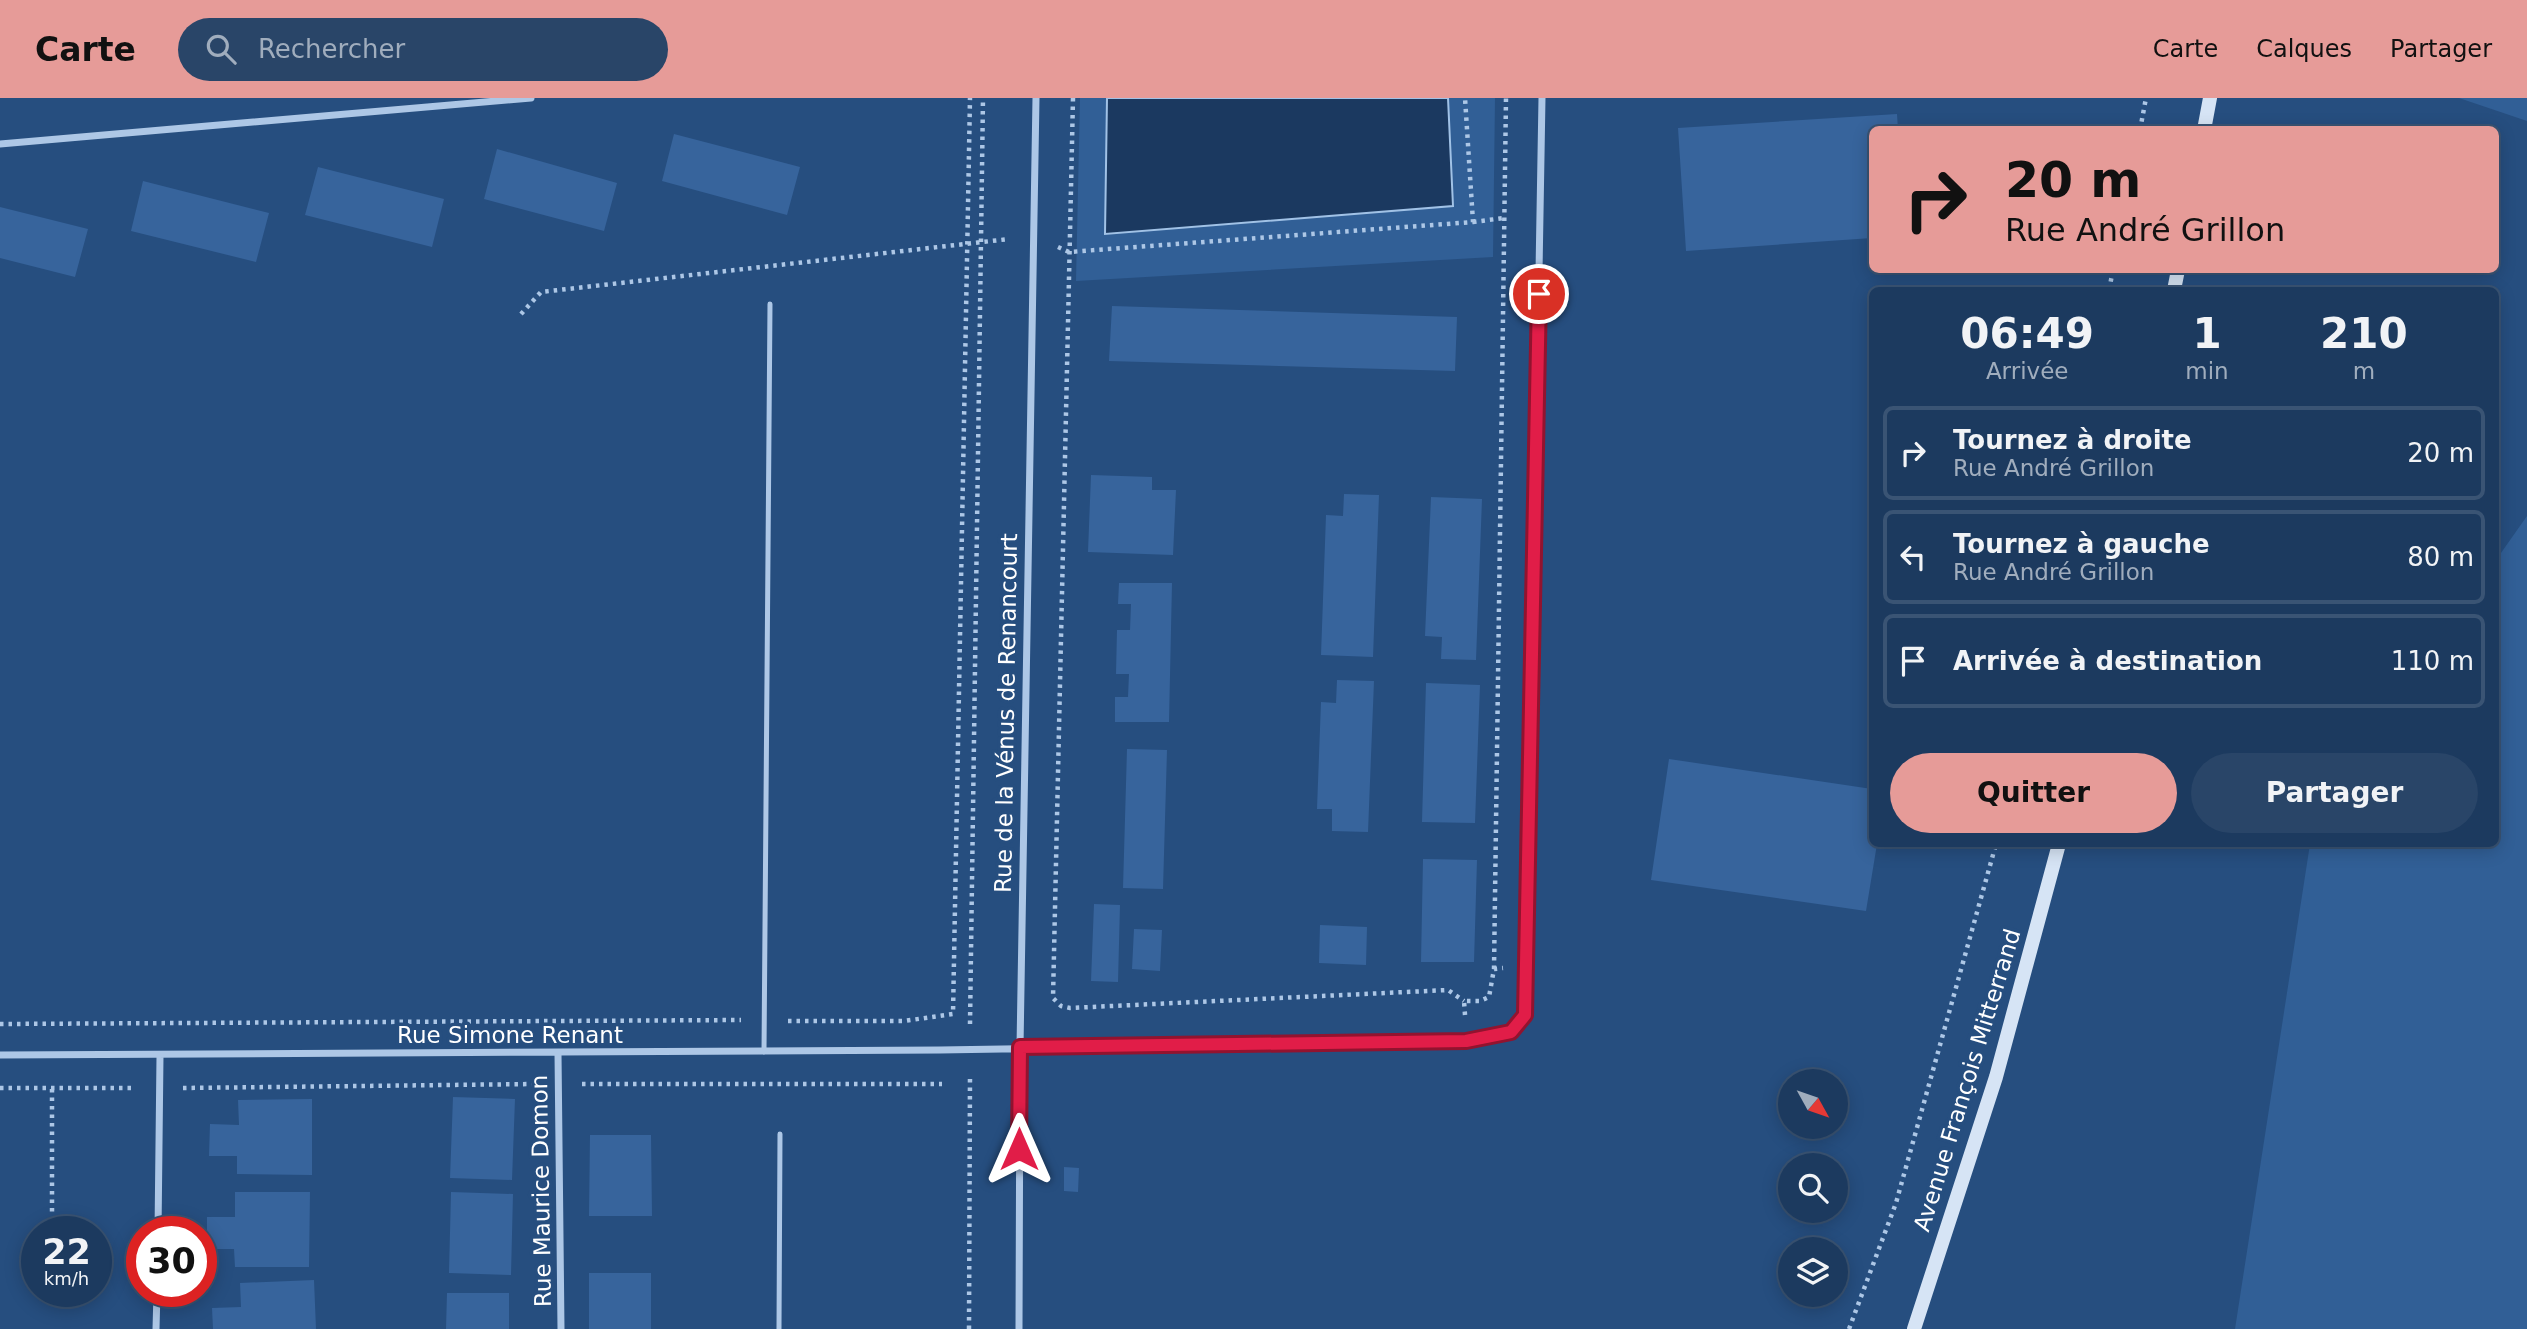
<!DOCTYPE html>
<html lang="fr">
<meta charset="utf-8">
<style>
:root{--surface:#1c3a5f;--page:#294568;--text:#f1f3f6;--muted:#a0adbd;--line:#3a5474;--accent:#e69b98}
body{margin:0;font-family:"DejaVu Sans",sans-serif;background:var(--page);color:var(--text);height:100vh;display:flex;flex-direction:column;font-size:26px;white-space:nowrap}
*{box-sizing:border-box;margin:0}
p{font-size:23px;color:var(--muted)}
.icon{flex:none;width:38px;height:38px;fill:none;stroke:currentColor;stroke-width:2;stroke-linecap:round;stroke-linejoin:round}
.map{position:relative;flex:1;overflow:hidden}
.drawer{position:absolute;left:1869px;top:189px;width:630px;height:560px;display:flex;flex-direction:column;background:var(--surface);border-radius:10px;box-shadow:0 4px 18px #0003,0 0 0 2px var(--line)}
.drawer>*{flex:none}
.top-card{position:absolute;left:1869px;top:28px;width:630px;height:147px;border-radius:10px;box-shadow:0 4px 18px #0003,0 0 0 2px var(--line);background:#e69b98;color:#111;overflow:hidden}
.needle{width:46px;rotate:130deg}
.controls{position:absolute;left:1778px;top:971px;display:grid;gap:14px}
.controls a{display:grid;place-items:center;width:70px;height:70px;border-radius:50%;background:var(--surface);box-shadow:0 4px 18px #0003,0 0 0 2px var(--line);font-size:35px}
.speed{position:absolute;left:21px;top:1118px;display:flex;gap:14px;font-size:35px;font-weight:700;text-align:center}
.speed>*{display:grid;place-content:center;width:91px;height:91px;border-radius:50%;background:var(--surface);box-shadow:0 4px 18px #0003,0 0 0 2px var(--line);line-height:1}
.speed small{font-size:18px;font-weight:400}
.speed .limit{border:10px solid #d22;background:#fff;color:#111}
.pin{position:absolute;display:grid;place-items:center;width:60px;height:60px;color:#fff;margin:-30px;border:4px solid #fff;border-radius:50%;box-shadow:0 2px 7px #0007}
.me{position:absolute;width:77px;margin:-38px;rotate:0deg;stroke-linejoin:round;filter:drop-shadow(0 0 5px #0008)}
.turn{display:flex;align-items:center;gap:24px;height:147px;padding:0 21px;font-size:32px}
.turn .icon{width:91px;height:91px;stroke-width:2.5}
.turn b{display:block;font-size:49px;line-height:60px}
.eta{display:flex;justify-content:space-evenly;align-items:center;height:119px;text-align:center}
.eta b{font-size:42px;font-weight:800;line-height:49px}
.button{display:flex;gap:14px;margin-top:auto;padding:14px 21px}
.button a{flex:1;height:80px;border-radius:42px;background:var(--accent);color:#111;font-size:28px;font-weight:800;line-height:80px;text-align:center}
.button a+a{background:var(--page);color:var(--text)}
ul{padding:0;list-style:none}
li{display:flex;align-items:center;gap:21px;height:94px;margin:0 14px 10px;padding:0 7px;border:4px solid var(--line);border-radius:10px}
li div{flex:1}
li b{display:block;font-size:26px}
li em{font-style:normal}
header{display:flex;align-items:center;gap:42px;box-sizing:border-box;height:98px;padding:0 35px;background:var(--accent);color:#111}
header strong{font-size:33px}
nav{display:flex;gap:38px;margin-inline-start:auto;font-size:24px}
.search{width:490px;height:63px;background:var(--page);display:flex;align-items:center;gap:18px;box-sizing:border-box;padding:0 24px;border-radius:38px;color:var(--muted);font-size:26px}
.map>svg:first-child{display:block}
.green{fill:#315f96}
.water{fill:#1b3960;stroke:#a1c2e6;stroke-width:2}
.building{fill:#37649c}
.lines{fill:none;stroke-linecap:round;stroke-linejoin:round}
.path{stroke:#adc7e6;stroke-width:4.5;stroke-dasharray:3.5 5;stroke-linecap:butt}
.service{stroke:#adc7e6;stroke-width:5}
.minor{stroke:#adc7e6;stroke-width:7}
.secondary{stroke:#d6e4f5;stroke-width:14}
.route-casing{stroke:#92132f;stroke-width:18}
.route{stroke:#e11d48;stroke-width:12}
.labels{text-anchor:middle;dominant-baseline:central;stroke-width:7;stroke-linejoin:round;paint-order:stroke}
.street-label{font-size:23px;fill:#fff;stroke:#264e7f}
</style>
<header>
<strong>Carte</strong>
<div class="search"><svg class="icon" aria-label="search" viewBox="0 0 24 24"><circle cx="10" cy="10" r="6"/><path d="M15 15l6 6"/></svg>Rechercher</div>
<nav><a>Carte</a><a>Calques</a><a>Partager</a></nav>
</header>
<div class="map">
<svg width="2527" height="1231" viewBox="0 0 2527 1231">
<rect width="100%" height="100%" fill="#264e7f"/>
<!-- green -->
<path class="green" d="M1080,0H1495L1493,159L1076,183Z
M2459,0H2527V23Z
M2527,418V1231H2235L2310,746H2496V462Z"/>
<!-- water -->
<path class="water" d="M1107,0H1448L1453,108L1105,136Z"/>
<!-- building -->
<path class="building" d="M1897,16L1898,32H1872V140L1686,153L1678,30Z
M674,36L800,69L787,117L662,83Z
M497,51L617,85L604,133L484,101Z
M318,69L444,101L432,149L305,117Z
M143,83L269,115L256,164L131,133Z
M0,109L88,131L75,179L0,160Z
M1112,208L1457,219L1455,273L1109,263Z
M1091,377L1152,379V392H1176L1173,457L1088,454Z
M1344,396L1379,397L1373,559L1321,557L1326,417L1343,418Z
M1431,399L1482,401L1476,562L1441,561L1442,539L1425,538Z
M1119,485H1172L1169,624H1115V599H1128L1129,576H1116L1117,532H1130L1131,506H1118Z
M1337,582L1374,583L1368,734L1332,733V711H1317L1321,604L1336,605Z
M1426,585L1480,587L1475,725L1422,724Z
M1127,651L1167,652L1163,791L1123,790Z
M1669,661L1872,691V746H1877L1866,813L1651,782Z
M1423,761L1477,762L1474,864H1421Z
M1094,806L1120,807L1118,884L1091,883Z
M1320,827L1367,829L1366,867L1319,865Z
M1134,831L1162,832L1160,873L1132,871Z
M453,999L515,1001L512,1082L450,1080Z
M312,1001V1077L237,1076V1058H209L210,1026L239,1027L238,1002Z
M590,1037H651L652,1118H589Z
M1064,1069L1079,1070L1078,1094L1064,1093Z
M235,1094H310L309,1169H235L234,1151H207V1119H235Z
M451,1094L513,1096L511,1177L449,1175Z
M589,1175H651V1231H589Z
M314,1182L316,1231H213L212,1210L241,1209L240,1185Z
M447,1195H509V1231H446Z"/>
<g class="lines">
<!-- path -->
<path class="path" d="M1073,0L1053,900L1061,908L1070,910L1448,892L1464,903
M2140,32L2146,0
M1473,124L1504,120
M1058,149L1069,154L1473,124L1465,0
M2109,192L2113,172
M521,216L541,194L1009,141
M1494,871L1506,0
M1465,917L1464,903H1480L1489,899L1494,871L1503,870
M788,923H904L953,916L970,0
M0,926L741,922
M970,926L983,0
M582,986H942
M0,990H136
M183,990L535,986
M52,991V1114
M969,1231L970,976
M1849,1231L1896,1105L1996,746"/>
<!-- service -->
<path class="service" d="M764,954L770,206
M779,1231L780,1036"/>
<!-- minor -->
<path class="minor" d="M0,46L531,0
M558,955L561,1231
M0,957L940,952L1466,943C1528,930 1524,932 1527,869L1542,0
M158,1134L160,958
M156,1231L157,1194
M1019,1231L1020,949L1036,0"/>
<!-- secondary -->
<path class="secondary" d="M2204,32L2210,0
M2174,192L2178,172
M1914,1231L1996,979L2059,746"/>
</g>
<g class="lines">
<!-- route casing -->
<g class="route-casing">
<path id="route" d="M1019,1051L1020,949L1466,943L1511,934L1525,917L1539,196"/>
</g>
<!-- route -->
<use href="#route" class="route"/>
</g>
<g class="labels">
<!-- street labels -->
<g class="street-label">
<text transform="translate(1006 615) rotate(-89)">Rue de la Vénus de Renancourt</text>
<text x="510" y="937">Rue Simone Renant</text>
<text transform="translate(1967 982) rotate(-73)">Avenue François Mitterrand</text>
<text transform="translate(541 1093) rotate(-91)">Rue Maurice Domon</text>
</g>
</g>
</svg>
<div class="controls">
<a><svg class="needle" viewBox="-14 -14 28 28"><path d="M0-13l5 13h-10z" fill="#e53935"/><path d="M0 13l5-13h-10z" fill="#a0adbd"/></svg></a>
<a><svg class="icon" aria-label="search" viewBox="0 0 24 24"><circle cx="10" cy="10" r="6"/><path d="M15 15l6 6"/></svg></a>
<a><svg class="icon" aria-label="layers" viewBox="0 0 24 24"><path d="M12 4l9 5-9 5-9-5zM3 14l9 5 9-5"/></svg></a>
</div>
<div class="speed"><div>22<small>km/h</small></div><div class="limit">30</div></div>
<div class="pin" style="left:1539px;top:196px;background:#d93025"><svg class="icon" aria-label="arrive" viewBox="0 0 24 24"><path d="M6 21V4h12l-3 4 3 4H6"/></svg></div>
<svg class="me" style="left:1019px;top:1051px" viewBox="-20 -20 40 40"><path d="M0-17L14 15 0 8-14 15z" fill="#e11d48" stroke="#fff" stroke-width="4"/></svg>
<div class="top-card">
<div class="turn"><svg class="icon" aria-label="right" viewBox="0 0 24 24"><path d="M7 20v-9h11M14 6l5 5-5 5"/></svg><div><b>20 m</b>Rue André Grillon</div></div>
</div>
<section class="drawer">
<div class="eta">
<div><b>06:49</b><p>Arrivée</p></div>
<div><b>1</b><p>min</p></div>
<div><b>210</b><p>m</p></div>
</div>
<ul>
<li><svg class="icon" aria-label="right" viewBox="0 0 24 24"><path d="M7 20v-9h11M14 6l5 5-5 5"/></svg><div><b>Tournez à droite</b><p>Rue André Grillon</p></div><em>20 m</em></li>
<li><svg class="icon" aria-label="left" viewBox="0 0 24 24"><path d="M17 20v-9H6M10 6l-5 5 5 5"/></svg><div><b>Tournez à gauche</b><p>Rue André Grillon</p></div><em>80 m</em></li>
<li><svg class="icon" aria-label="arrive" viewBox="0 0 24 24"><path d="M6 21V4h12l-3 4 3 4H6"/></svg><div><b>Arrivée à destination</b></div><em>110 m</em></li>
</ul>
<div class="button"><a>Quitter</a><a>Partager</a></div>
</section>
</div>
